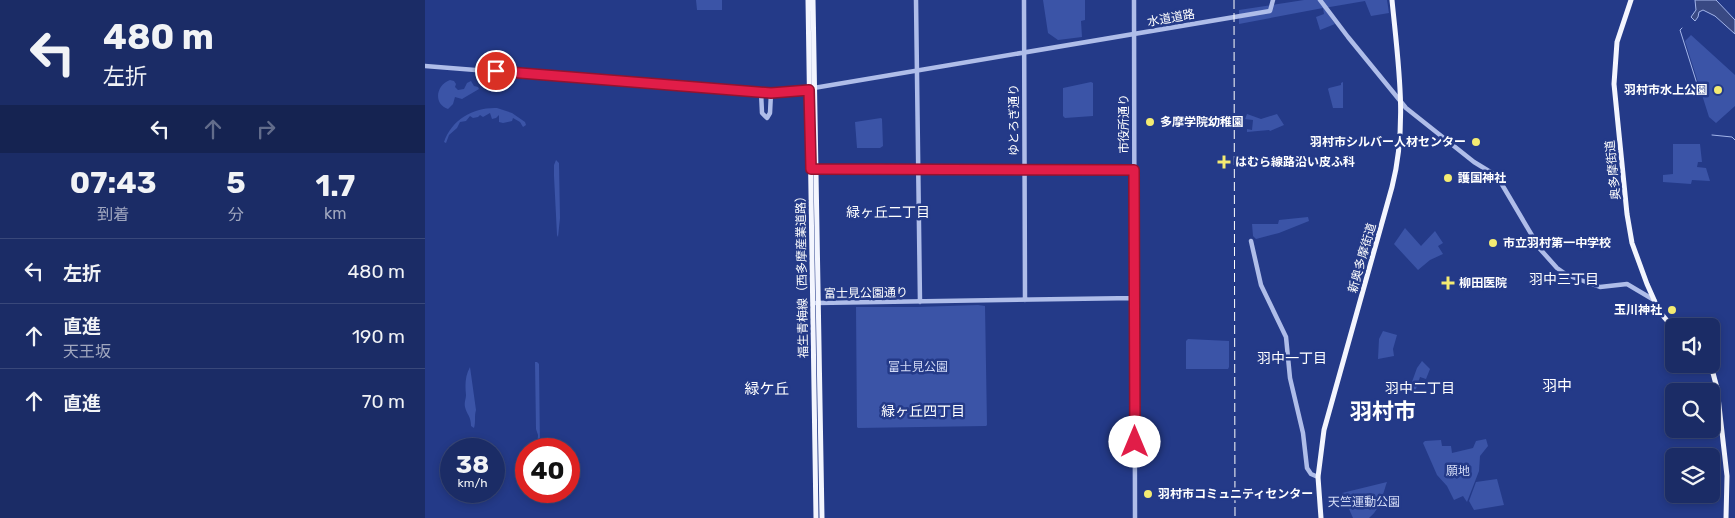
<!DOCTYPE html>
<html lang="ja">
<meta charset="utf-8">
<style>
:root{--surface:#1b2c66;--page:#24346c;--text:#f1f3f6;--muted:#a0a7bf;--line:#39487a}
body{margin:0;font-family:Rubik,"Noto Sans JP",sans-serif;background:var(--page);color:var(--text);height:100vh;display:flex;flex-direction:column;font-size:19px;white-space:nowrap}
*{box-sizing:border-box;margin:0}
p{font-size:16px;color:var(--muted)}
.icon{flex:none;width:28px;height:28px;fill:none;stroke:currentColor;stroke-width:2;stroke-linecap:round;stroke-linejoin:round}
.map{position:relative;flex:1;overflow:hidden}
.side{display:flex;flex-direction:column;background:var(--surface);width:425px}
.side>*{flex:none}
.guide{background:#1b2c66;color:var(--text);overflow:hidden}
.controls{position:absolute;left:1240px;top:318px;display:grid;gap:10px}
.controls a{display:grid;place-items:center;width:55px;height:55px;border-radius:8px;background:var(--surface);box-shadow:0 2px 8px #0003,0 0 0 1px var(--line);font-size:25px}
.speed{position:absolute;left:15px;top:438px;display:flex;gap:10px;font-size:25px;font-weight:700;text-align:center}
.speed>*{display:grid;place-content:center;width:65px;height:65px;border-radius:50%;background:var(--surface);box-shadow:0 2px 8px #0003,0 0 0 1px var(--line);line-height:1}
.speed small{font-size:12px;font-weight:400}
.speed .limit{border:8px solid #d22;background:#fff;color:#111}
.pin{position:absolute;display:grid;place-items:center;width:42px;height:42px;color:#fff;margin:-21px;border:2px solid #fff;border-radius:50%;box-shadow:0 1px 5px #0007}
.me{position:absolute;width:55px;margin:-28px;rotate:0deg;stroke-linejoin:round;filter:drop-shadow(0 0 4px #0008)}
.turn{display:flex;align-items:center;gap:18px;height:105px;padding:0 20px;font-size:22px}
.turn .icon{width:65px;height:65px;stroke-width:2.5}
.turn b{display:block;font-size:35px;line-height:42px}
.lanes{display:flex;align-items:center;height:48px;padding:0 20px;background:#0003;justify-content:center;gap:25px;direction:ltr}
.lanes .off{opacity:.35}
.eta{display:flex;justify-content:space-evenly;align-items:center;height:85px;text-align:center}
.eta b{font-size:30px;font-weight:700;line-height:35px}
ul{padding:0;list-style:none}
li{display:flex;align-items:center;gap:15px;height:65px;padding:0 20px;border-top:1px solid var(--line)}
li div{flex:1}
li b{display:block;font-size:19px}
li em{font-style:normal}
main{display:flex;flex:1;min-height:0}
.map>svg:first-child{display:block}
.green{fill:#3b54a7}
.water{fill:#394983;stroke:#a3b5ea}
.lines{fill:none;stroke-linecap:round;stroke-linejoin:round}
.stream{stroke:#a3b5ea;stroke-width:1}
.minor{stroke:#afbde9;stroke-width:4.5}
.major{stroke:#f3f5fe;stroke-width:5}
.rail{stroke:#fff;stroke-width:1;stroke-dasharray:9 4;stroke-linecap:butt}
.route-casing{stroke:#92132f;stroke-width:12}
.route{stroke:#e11d48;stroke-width:9}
.poi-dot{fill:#f4eb72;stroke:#243a88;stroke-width:2}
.labels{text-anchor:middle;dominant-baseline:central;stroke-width:5;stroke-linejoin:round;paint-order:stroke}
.street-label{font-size:12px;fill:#fff;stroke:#243a88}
.poi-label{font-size:12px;font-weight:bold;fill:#fff;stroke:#243a88;text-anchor:start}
.park-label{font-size:12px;fill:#d4dcf7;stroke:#243a88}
.neighbourhood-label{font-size:14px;fill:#fff;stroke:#243a88}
.quarter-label{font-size:15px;fill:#fff;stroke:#243a88}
.town-label{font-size:22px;font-weight:bold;fill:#fff;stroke:#243a88}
</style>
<main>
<section class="side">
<div class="guide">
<div class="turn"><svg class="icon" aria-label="left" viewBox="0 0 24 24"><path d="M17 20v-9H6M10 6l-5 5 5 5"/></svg><div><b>480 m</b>左折</div></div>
<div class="lanes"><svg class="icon" aria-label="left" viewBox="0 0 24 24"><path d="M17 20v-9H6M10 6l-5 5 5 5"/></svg><svg class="icon off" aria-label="ahead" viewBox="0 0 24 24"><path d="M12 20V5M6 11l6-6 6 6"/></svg><svg class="icon off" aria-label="right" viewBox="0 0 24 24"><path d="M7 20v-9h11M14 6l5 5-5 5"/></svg></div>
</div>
<div class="eta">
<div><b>07:43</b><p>到着</p></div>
<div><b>5</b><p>分</p></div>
<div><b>1.7</b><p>km</p></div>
</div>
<ul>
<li><svg class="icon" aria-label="left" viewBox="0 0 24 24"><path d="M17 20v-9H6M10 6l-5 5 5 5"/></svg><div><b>左折</b></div><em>480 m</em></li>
<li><svg class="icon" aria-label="ahead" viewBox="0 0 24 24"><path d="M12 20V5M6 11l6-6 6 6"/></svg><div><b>直進</b><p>天王坂</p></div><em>190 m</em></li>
<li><svg class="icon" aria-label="ahead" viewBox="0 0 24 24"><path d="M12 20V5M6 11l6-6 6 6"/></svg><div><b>直進</b></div><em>70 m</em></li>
</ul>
</section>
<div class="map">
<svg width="1310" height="518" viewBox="0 0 1310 518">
<rect width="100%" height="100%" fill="#243a88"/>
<!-- green -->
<path class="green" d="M271,0H297V10H272Z
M618,0H660V20L656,21L657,37L633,40L623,33Z
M879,0H962L964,13L946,16L940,1L899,8L910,24L895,30L891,17L899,14L898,8L814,24V10Z
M1266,35L1310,75V106L1291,123L1284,117L1260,41Z
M25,80L29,81L31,84L30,87L33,90L39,89L42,83L46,81L49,86L53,87L54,89L37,99L30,97L28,104L23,109C8,104 11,85 25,80Z
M666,82L668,83V116L640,118L638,116V88Z
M918,82V108H908L903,89L904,88L916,85V83Z
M72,108L87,113L100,122L101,125L98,127L95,122L88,118L87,121L78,123L74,122V115L71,118L67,119L65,113L58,117L55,115L53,117L48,118L45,116L41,121L35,122L32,128L24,135L21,143L19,142C27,119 49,107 72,108Z
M822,114L836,119L852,114L859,125L845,131L844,130L822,132V129L827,130L828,120L820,119Z
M456,118L457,119L458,146L455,148H432L430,122Z
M1248,144H1275L1277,162H1273L1272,167L1281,168L1285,181L1267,180L1266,184L1238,182V175L1248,174Z
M131,160L134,163L135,218L133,237L132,235L129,176V165Z
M883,217L884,221L854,233L831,239L828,236L827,224H853L854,220Z
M980,228L996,246L1010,231L1018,243L1013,246L1018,254L1005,260L993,270L969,244Z
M553,305L560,306L562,425L561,426L433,428L432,427L431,307H492Z
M958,331L972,335L968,349L969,356L953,359L954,339Z
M763,339L804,341V367L803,369H761V341Z
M997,361L1005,369L1001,379L995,377L990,392L984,390L992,368Z
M110,362H112L114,364L115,449H112L113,435L111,429Z
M45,367L51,410C49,417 51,421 49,428L46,426C46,416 42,415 40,407C39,402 41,399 41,395C40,385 40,376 45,367Z
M1061,439L1063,446L1055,456L1054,471L1042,502L1038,496L1029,500L1022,486L1012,475L998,443L1000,441L1016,440L1017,446H1026L1027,453L1048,448L1051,441Z
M1072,479L1079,505L1049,510L1044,501L1051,482Z
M962,482C957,496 956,508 944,518H928L917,493Z"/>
<!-- water -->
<path class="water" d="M1270,0H1291L1310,20V34L1290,16L1278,10L1274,12L1273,17L1270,21L1266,17L1271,10Z"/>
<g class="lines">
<!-- stream -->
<path class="stream" d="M1257,28L1255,30L1273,87
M1287,135L1307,137L1310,140"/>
<!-- minor -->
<path class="minor" d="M491,0L495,302
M599,0L600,300
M709,0L710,518
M895,0L923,37L981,108L1049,162L1072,176L1115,249L1132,268L1142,275L1175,287L1202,284L1229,300
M0,66L318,91L365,92L845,11L848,0
M336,92L337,113L342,118L345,113L346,93
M389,169L709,170
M826,241L836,285L861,337L865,378L878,433L882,468L886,474L893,477
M391,303L710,298"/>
<!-- major -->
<path class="major" d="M383,0L391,518
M388,0L397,518
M1206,0L1192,42L1189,84L1202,214L1207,243L1222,284L1234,311L1249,329
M1281,364L1288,373L1292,388L1302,476L1301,518
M896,518L893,477L899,430L967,187C983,125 973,62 967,0"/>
<!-- rail -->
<path class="rail" d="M809,0L810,518"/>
</g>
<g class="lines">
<!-- route casing -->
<g class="route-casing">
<path id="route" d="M71,71L346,93L384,90L386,169L709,170L710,442"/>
</g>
<!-- route -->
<use href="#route" class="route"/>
</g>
<!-- markers -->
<g class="poi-dot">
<circle cx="1293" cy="90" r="5"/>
<circle cx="725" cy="122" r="5"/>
<circle cx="1051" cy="142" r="5"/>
<path d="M796.5 154.5h5v5h5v5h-5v5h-5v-5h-5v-5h5z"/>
<circle cx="1023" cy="178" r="5"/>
<circle cx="1068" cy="243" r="5"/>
<path d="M1020.5 275.5h5v5h5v5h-5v5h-5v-5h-5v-5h5z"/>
<circle cx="1247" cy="310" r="5"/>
<circle cx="723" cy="494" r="5"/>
</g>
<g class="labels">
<!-- street labels -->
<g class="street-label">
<text transform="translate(746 18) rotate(-10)">水道道路</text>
<text transform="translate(589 120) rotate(-90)">ゆとろぎ通り</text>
<text transform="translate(699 124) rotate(-90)">市役所通り</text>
<text transform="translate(1188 170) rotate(-96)">奥多摩街道</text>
<text transform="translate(937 258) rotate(-74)">新奥多摩街道</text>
<text transform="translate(377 274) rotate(-91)">福生青梅線（西多摩産業道路）</text>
<text transform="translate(441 293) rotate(-1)">富士見公園通り</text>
</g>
<!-- poi labels -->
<g class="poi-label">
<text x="1283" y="90" text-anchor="end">羽村市水上公園</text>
<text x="735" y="122">多摩学院幼稚園</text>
<text x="1041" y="142" text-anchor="end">羽村市シルバー人材センター</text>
<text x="810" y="162">はむら線路沿い皮ふ科</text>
<text x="1033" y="178">護国神社</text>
<text x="1078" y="243">市立羽村第一中学校</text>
<text x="1034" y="283">柳田医院</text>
<text x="1237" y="310" text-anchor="end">玉川神社</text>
<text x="733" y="494">羽村市コミュニティセンター</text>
</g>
<!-- park labels -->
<g class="park-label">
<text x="493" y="367">富士見公園</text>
<text x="1033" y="471">願地</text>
<text x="939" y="502">天竺運動公園</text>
</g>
<!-- neighbourhood labels -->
<g class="neighbourhood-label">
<text x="463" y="212">緑ヶ丘二丁目</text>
<text x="1139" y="279">羽中三丁目</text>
<text x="867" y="358">羽中一丁目</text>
<text x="995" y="388">羽中二丁目</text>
<text x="498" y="411">緑ヶ丘四丁目</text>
</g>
<!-- quarter labels -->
<g class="quarter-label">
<text x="1132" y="386">羽中</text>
<text x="342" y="389">緑ケ丘</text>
</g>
<!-- town labels -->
<g class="town-label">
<text x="958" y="411">羽村市</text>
</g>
</g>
</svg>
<div class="controls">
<a><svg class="icon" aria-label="sound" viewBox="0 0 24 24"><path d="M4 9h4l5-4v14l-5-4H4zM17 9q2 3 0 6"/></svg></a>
<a><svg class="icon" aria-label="search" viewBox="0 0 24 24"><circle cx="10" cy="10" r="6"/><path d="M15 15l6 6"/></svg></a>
<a><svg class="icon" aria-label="layers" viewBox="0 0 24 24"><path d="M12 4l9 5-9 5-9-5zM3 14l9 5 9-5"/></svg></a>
</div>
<div class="speed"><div>38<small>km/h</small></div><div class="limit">40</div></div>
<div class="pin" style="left:71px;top:71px;background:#d93025"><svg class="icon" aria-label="arrive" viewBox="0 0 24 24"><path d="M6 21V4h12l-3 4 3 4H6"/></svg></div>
<svg class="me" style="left:710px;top:442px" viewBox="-20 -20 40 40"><circle r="19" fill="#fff"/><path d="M0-13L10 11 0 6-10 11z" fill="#e11d48"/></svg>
</div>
</main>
